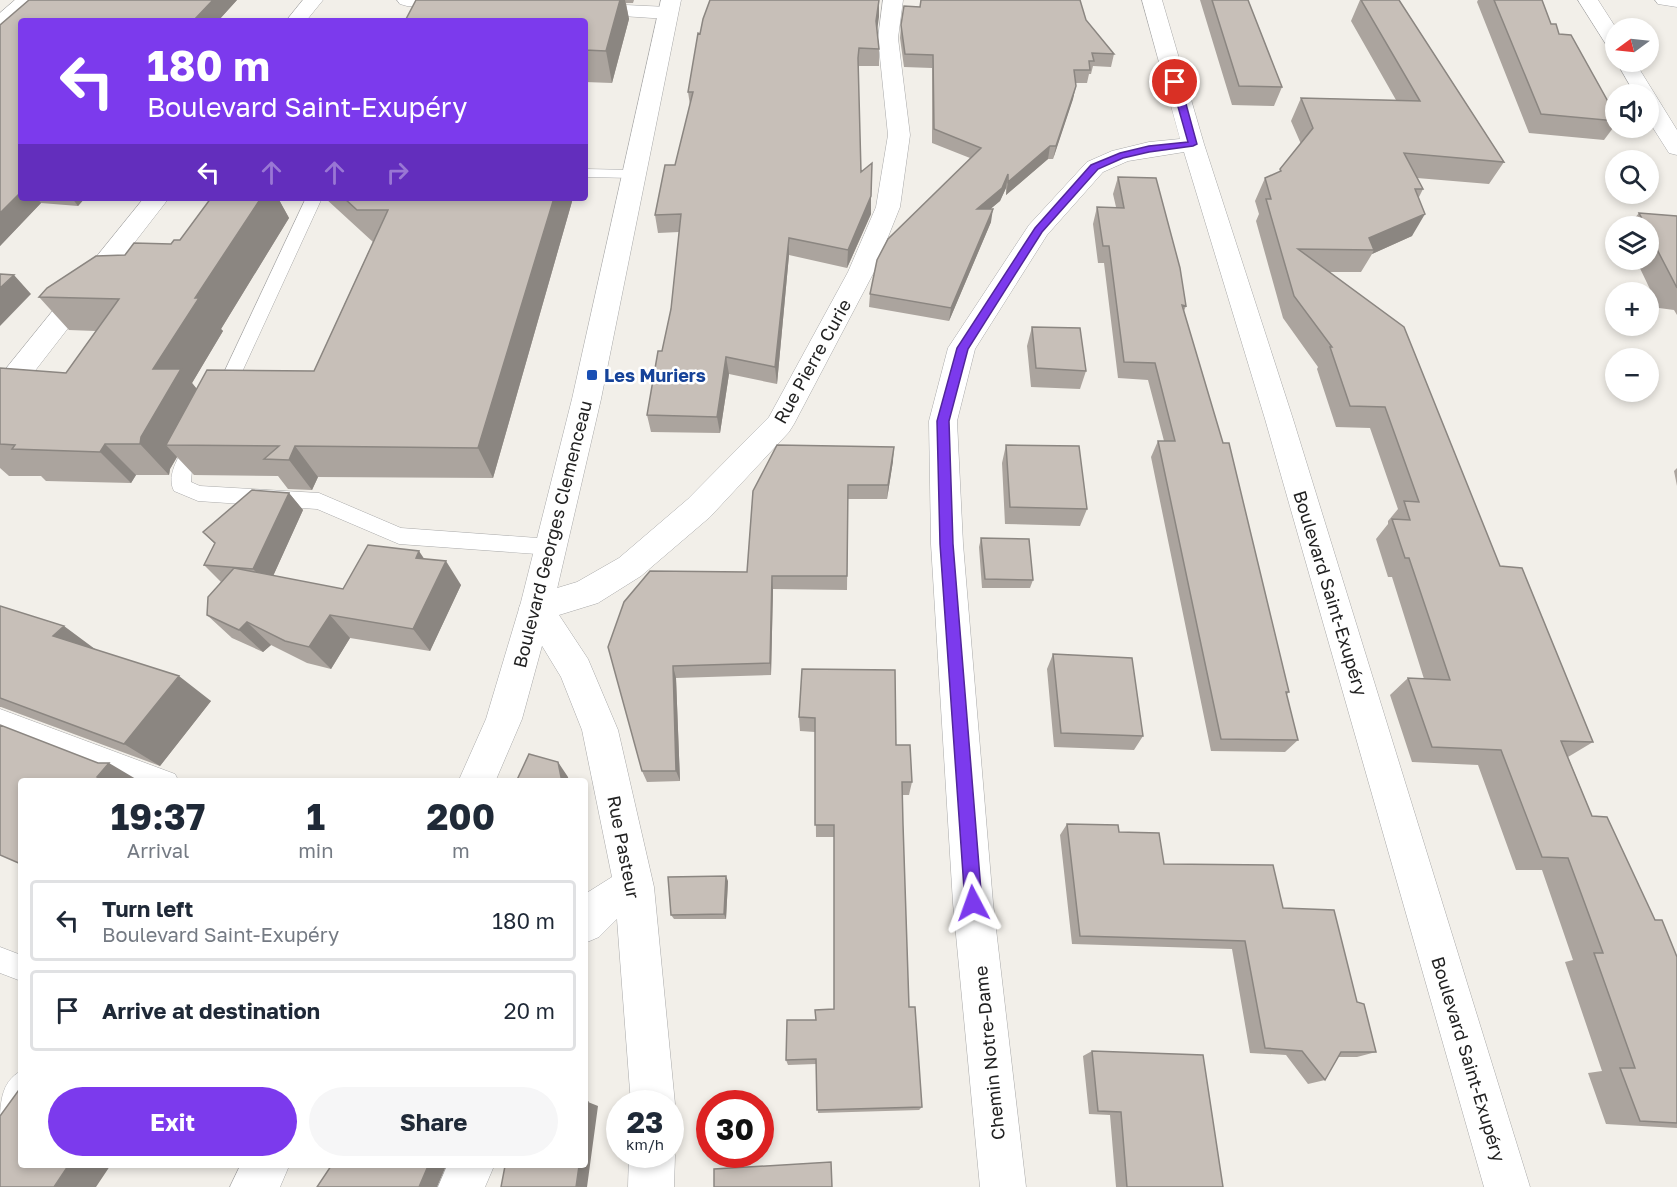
<!DOCTYPE html>
<meta charset="utf-8">
<style>
:root{--surface:#fff;--page:#f6f6f7;--text:#1f2937;--muted:#747a83;--line:#e0e1e3;--accent:#7c3aed}
body{margin:0;font-family:"Golos Text",sans-serif;background:var(--page);color:var(--text);height:100vh;display:flex;flex-direction:column;font-size:22px;white-space:nowrap}
*{box-sizing:border-box;margin:0}
p{font-size:20px;color:var(--muted)}
.icon{flex:none;width:33px;height:33px;fill:none;stroke:currentColor;stroke-width:2;stroke-linecap:round;stroke-linejoin:round}
.map{position:relative;flex:1;overflow:hidden}
.side{position:absolute;left:18px;top:778px;width:570px;height:390px;display:flex;flex-direction:column;background:var(--surface);border-radius:6px;box-shadow:0 3px 9px #0003}
.side>*{flex:none}
.top-card{position:absolute;left:18px;top:18px;width:570px;height:183px;border-radius:6px;box-shadow:0 3px 9px #0003;background:#7c3aed;color:#fff;overflow:hidden}
.needle{width:39px;rotate:255deg}
.controls{position:absolute;left:1605px;top:18px;display:grid;gap:12px}
.controls a{display:grid;place-items:center;width:54px;height:54px;border-radius:50%;background:var(--surface);box-shadow:0 3px 9px #0003;font-size:30px}
.speed{position:absolute;left:606px;top:1090px;display:flex;gap:12px;font-size:30px;font-weight:700;text-align:center}
.speed>*{display:grid;place-content:center;width:78px;height:78px;border-radius:50%;background:var(--surface);box-shadow:0 3px 9px #0003;line-height:1}
.speed small{font-size:15px;font-weight:400}
.speed .limit{border:9px solid #d22;background:#fff;color:#111}
.pin{position:absolute;display:grid;place-items:center;width:51px;height:51px;color:#fff;margin:-26px;border:3px solid #fff;border-radius:50%;box-shadow:0 2px 6px #0007}
.me{position:absolute;width:66px;margin:-33px;rotate:356deg;stroke-linejoin:round;filter:drop-shadow(0 0 4px #0008)}
.turn{display:flex;align-items:center;gap:21px;height:126px;padding:0 30px;font-size:27px}
.turn .icon{width:78px;height:78px;stroke-width:2.5}
.turn b{display:block;font-size:42px;line-height:51px}
.lanes{display:flex;align-items:center;height:57px;padding:0 30px;background:#0003;justify-content:center;gap:30px;direction:ltr}
.lanes .off{opacity:.35}
.eta{display:flex;justify-content:space-evenly;align-items:center;height:102px;text-align:center}
.eta b{font-size:36px;font-weight:700;line-height:42px}
.primary-button{display:flex;gap:12px;margin-top:auto;padding:12px 30px}
.primary-button a{flex:1;height:69px;border-radius:36px;background:var(--accent);color:#fff;font-size:24px;font-weight:700;line-height:69px;text-align:center}
.primary-button a+a{background:var(--page);color:var(--text)}
ul{padding:0;list-style:none}
li{display:flex;align-items:center;gap:18px;height:81px;margin:0 12px 9px;padding:0 18px;border:3px solid var(--line);border-radius:6px}
li div{flex:1}
li b{display:block;font-size:22px}
li em{font-style:normal}
.map>svg:first-child{display:block}
.lines{fill:none;stroke-linecap:round;stroke-linejoin:round}
.service-casing{stroke:#a9a9a9;stroke-width:1}
.minor-casing{stroke:#a9a9a9;stroke-width:1}
.tertiary-casing{stroke:#a9a9a9;stroke-width:1}
.service{fill:#fff;fill-rule:evenodd}
.minor{fill:#fff;fill-rule:evenodd}
.tertiary{fill:#fff;fill-rule:evenodd}
.wall{fill:#aba49e}
.shaded-wall{fill:#8b8681}
.building{fill:#c7bfb8;stroke:#8b8681;stroke-width:1.5}
.route{fill:#7c3aed;stroke:#51269a;stroke-width:1.5}
.transit-dot{fill:#1a4fb4;stroke:#fff;stroke-width:2}
.labels{text-anchor:middle;dominant-baseline:central;stroke-width:5;stroke-linejoin:round;paint-order:stroke}
.street-label{font-size:18px;fill:#222;stroke:#fff}
.transit-label{font-size:18px;font-weight:bold;fill:#164399;stroke:#fff;text-anchor:start}
</style>
<div class="map">
<svg width="1677" height="1187" viewBox="0 0 1677 1187">
<rect width="100%" height="100%" fill="#f2efe9"/>
<g class="lines">
<!-- service casing -->
<g class="service-casing">
<path id="service" d="M585,169L633,170L640,174L633,178L585,177Z
M306,198H322L231,396L228,401L222,403L216,401L213,396Z
M197,435L204,437L206,442L192,470L191,482L200,486L319,493L401,528L551,539L558,541L561,547L558,553L551,555L399,544L317,509L198,501L174,491C165,474 182,452 190,437Z
M0,709L175,774L179,782H136L0,729Z
M0,947L21,955V981L0,973Z
M21,1071C21,1095 26,1119 0,1129C0,1105 0,1082 21,1071Z"/>
</g>
<!-- minor casing -->
<g class="minor-casing">
<path id="minor" d="M15,0H36L7,27L0,29V13Z
M303,0H323L306,21H286Z
M397,0H468L470,3L467,7L460,9L407,6L400,4Z
M883,0H903L898,38L910,135L900,207L874,272L794,424L789,432L710,517L641,576L598,603L559,615L588,659L618,730L654,887L675,1104L670,1116V1104H631L617,919L599,937L585,943V894L612,877L582,730L561,677L519,608L524,598L577,582L619,558L688,499L769,417L848,272L876,207L888,135L878,38Z
M1142,0H1162L1204,144L1293,419L1530,1187H1484L1265,419L1184,152L1128,161L1103,172L1047,235L975,349L957,421L963,544L993,903L1026,1187H980L953,903L931,544L929,421L948,348L1029,225L1087,162L1112,151L1149,142L1180,139Z
M1578,0H1598L1616,28V51L1609,49Z
M1655,0H1677V7L1658,4Z
M583,3L668,7L675,9L678,13L675,17L668,19L576,13L573,9L576,5Z
M1616,61L1635,62L1677,130V155L1669,153L1648,120V94H1635Z
M144,198H169L10,403L0,406V376Z
M670,1144L675,1155L674,1187H628L629,1155H670Z
M447,1166H494L485,1187H438Z"/>
</g>
<!-- tertiary casing -->
<g class="tertiary-casing">
<path id="tertiary" d="M661,0H681L601,399L554,602L522,719L495,782H458L486,719L521,602L572,399Z
M240,1166H289L280,1187H230Z"/>
</g>
<!-- service -->
<use href="#service" class="service"/>
<!-- minor -->
<use href="#minor" class="minor"/>
<!-- tertiary -->
<use href="#tertiary" class="tertiary"/>
</g>
<!-- wall -->
<path class="wall" d="M29,0H237L218,21H21V198H85L78,206L41,203L0,246V25Z
M416,0H634L633,3H626L629,19L612,83L585,82V21Z
M879,0L877,28L879,49V66H859L858,71L861,172L871,214L847,268L789,255L777,384L729,374L720,433L651,432L647,415L662,351L671,309L679,232L658,233L655,215L675,165L690,105L688,92L700,34Z
M1200,0H1248L1282,87L1274,106L1232,105Z
M1360,0H1399L1504,162L1489,184L1417,178L1423,189L1419,197L1412,236L1372,254L1361,272H1330L1500,566L1593,742L1568,757L1592,816L1677,957V1128L1606,1124L1588,1073L1602,1071L1565,962L1573,960L1542,870H1516L1478,765L1412,762L1390,695L1408,678L1424,679L1392,577H1388L1376,539L1388,524V521L1398,509L1370,428L1336,427L1317,369L1318,367L1283,318L1256,221L1259,214L1255,201L1265,178L1279,172L1280,169L1301,144L1291,121L1301,98L1396,100L1351,21Z
M1478,0H1542L1551,24L1559,34L1616,116V124L1604,140L1529,133L1477,2Z
M1086,20L1114,54L1111,67L1093,66L1091,74H1089L1087,83H1075L1073,99L1053,159H1048L1006,195V188L1000,201L990,209L991,222L949,321L869,307L870,294L970,158L932,143V68L904,67L900,38L901,25Z
M1118,177L1186,306L1184,311L1289,692L1286,695L1298,740L1285,752L1211,751L1151,457L1158,441H1164L1148,380L1118,378L1104,263H1098L1093,224L1097,207H1116L1113,194Z
M211,198H278L289,218L221,329L223,331L192,383L197,389L314,371L373,242L325,198H573L493,478L318,477L312,490L288,489L278,476L194,475L177,457L170,469L169,475H136L131,483L46,481L41,476H9L0,468V368L66,373L96,331L69,330L39,297L125,255L171,244L180,240Z
M1639,213L1677,216V315L1674,310L1659,308L1636,260H1648V226H1628Z
M1032,327L1086,371L1080,389L1031,387L1027,346Z
M1006,445L1087,509L1080,526L1005,524L1002,463Z
M893,461L887,499H848L847,590L773,589L771,675L676,678L680,781L647,782L642,771L624,602L747,572L753,491Z
M1677,468V486L1674,471Z
M289,493L303,510L273,576L343,589L424,559L461,585L430,651L350,638L331,669L307,663L271,645L263,652L232,638L207,615L221,582L204,565L215,544L203,532Z
M981,538L1033,580L1030,588H982L979,547Z
M0,606L96,650L211,701L160,766L1,707H0Z
M1053,654L1143,736L1134,750L1054,747L1047,669Z
M802,669L896,745L912,782L909,795H902L909,1007L922,1107L919,1110L818,1113L816,1064L788,1065L786,1060L816,1020L834,1009V837H816L815,732L800,731L799,717Z
M1067,824L1119,832L1164,864L1283,908L1357,1002L1376,1052L1357,1057H1338L1325,1080L1308,1084L1286,1055L1250,1053L1232,949L1072,944L1060,835Z
M728,881L726,919H674L671,915Z
M1092,1051L1223,1187H1116L1110,1115L1089,1114L1083,1056Z"/>
<!-- shaded-wall -->
<path class="shaded-wall" d="M213,0H237L218,21H193Z
M620,0H625L629,19L612,83L606,51Z
M879,0V17L876,38V21Z
M1076,86L1073,99L1053,159L1056,146Z
M1050,146L1048,159L1006,195L1008,182Z
M1008,174L1006,188L1000,201L975,222L977,209Z
M21,192V198H37L41,203L0,246V213Z
M871,196V214L847,268L848,250Z
M72,198H85L78,206Z
M261,198H278L289,218L221,329L223,331L192,383L207,402L166,445L177,457L170,469L169,475L140,444L153,369L195,298Z
M554,198H573L493,478L478,448Z
M993,209L991,222L949,321L951,308Z
M1425,214L1412,236L1372,254L1374,250L1369,238Z
M789,238V255L777,384L775,367Z
M14,275L31,294L0,326V288Z
M726,357L729,374L720,433L717,417Z
M105,444L136,475L131,483L100,452Z
M295,446L318,477L312,490L289,460Z
M894,447L893,461L887,499L888,485Z
M289,493L303,510L269,585L253,569Z
M419,551L435,575L416,558Z
M446,561L461,585L430,651L413,629Z
M772,576L773,589L771,675L770,663Z
M330,615L350,638L331,669L309,647Z
M247,622L271,645L263,652L239,630Z
M64,626L99,652L53,636Z
M673,666L676,678L680,781L676,771Z
M179,676L211,701L160,766L124,744Z
M558,762L568,777L569,782H562Z
M109,763L141,782H105L97,777Z
M726,876L728,881L726,919L724,914Z
M588,1102L598,1106L587,1187H576L579,1166H585V1121Z
M68,1166H110L96,1187H54Z
M428,1166H446L437,1187H419Z"/>
<!-- building -->
<path class="building" d="M29,0H213L193,21H21V192L0,213V25Z
M416,0H620L606,51L585,50V21H405Z
M710,0H879L876,21L879,49L859,48L858,58L861,172L872,163L871,196L848,250L789,238L775,367L726,357L717,417L647,415L658,351H662L671,309L681,214L655,215L665,165H675L693,92H688L698,33L700,34L703,19Z
M921,0H1080L1086,20L1114,54L1092,53L1094,61H1089L1090,70H1074L1076,86L1056,146H1050L1008,182V174L1002,188L977,209H993L951,308L870,294L877,260L888,239L981,148L934,129L933,55L905,54L901,25L904,6L920,7Z
M1212,0H1248L1282,87L1239,86Z
M1361,0H1399L1504,162L1404,153L1423,189H1415L1425,214L1369,238L1374,250L1298,249L1404,327L1500,566L1522,568L1593,742L1561,741L1592,816L1607,817L1655,920H1662L1677,957V1123L1640,1121L1620,1068H1635L1594,953H1603L1568,858L1542,857L1501,750L1432,747L1408,678L1450,680L1409,558H1405L1392,519L1410,520L1404,501L1419,502L1385,407L1350,406L1330,347H1332L1294,296L1266,199H1271L1265,178L1281,171L1280,169L1313,128L1301,98L1420,101Z
M1494,0H1542L1551,24H1556L1559,34L1571,35L1616,116V121L1541,114Z
M1118,177L1156,178L1180,268L1186,306L1182,305L1223,443H1229L1289,692H1286L1298,740L1221,739L1158,441H1175L1155,363L1124,362L1109,246H1103L1097,207L1124,208Z
M211,198H261L195,298H199L153,369H181L141,437L140,444H105L100,452L12,449L15,445L0,444V368L66,373L119,299L39,297L47,288L96,256L125,255L134,243L171,244L174,240H180Z
M344,198H554L478,448L295,446L289,460L264,459L279,446L166,445L207,370L314,371L388,210H357Z
M1639,213L1677,216V288L1648,232V226H1646Z
M0,274L14,275L0,288Z
M1032,327L1080,328L1086,371L1036,368Z
M777,445L894,447L888,485H848L847,576H772L770,663L673,666L676,771H642L608,647L624,602L650,571L747,572L753,491Z
M1006,445L1079,446L1087,509L1010,507Z
M252,490L289,493L253,569L204,565L215,543L203,532Z
M981,538L1029,539L1033,580L985,579Z
M368,545L419,551L416,558L446,561L413,629L330,615L309,647L285,641L247,622L239,630L207,615L208,597L234,568L343,589Z
M0,606L64,626L53,636L179,676L124,744L0,698Z
M1053,654L1132,658L1143,736L1061,733Z
M802,669L895,670L896,745H910L912,782H902L903,824L909,1007H915L922,1107L817,1110L816,1059L786,1060L787,1020H816L815,1010L834,1009V825H815V718L799,717Z
M0,725L98,763H109L97,777L109,782H21V864L0,855Z
M529,754L558,762L562,782H516Z
M1067,824L1118,825L1119,832L1159,833L1164,864L1273,865L1283,908L1334,910L1357,1002L1364,1004L1376,1052H1341L1325,1080L1302,1051L1265,1048L1245,941L1080,936Z
M726,876L724,914L671,915L668,877Z
M1092,1051L1203,1055L1223,1187H1127L1121,1112L1098,1111Z
M21,1087V1166H68L54,1187H0V1116Z
M585,1102H588L585,1121Z
M831,1162L832,1187H714V1169Z
M331,1166H428L419,1187H317Z
M505,1166H579L576,1187H501Z"/>
<!-- route -->
<path class="route" d="M1175,79L1180,82L1197,144L1193,146L1149,152L1123,158L1098,169L1042,232L968,349L949,421L953,544L982,903L979,909L973,911L967,909L965,903L940,544L937,421L957,348L1035,228L1091,165L1120,153L1149,146L1188,142L1171,82Z"/>
<!-- markers -->
<rect class="transit-dot" x="586" y="369" width="12" height="12" rx="3"/>
<g class="labels">
<!-- street labels -->
<g class="street-label">
<text transform="translate(812 361) rotate(-61)">Rue Pierre Curie</text>
<text transform="translate(552 534) rotate(-76)">Boulevard Georges Clemenceau</text>
<text transform="translate(1331 593) rotate(73)">Boulevard Saint-Exupéry</text>
<text transform="translate(624 847) rotate(79)">Rue Pasteur</text>
<text transform="translate(989 1053) rotate(-96)">Chemin Notre-Dame</text>
<text transform="translate(1469 1059) rotate(73)">Boulevard Saint-Exupéry</text>
</g>
<!-- transit labels -->
<g class="transit-label">
<text x="604" y="375">Les Muriers</text>
</g>
</g>
</svg>
<div class="controls">
<a><svg class="needle" viewBox="-14 -14 28 28"><path d="M0-13l5 13h-10z" fill="#e53935"/><path d="M0 13l5-13h-10z" fill="#747a83"/></svg></a>
<a><svg class="icon" aria-label="sound" viewBox="0 0 24 24"><path d="M4 9h4l5-4v14l-5-4H4zM17 9q2 3 0 6"/></svg></a>
<a><svg class="icon" aria-label="search" viewBox="0 0 24 24"><circle cx="10" cy="10" r="6"/><path d="M15 15l6 6"/></svg></a>
<a><svg class="icon" aria-label="layers" viewBox="0 0 24 24"><path d="M12 4l9 5-9 5-9-5zM3 14l9 5 9-5"/></svg></a>
<a>+</a>
<a>−</a>
</div>
<div class="speed"><div>23<small>km/h</small></div><div class="limit">30</div></div>
<div class="pin" style="left:1175px;top:82px;background:#d93025"><svg class="icon" aria-label="arrive" viewBox="0 0 24 24"><path d="M6 21V4h12l-3 4 3 4H6"/></svg></div>
<svg class="me" style="left:973px;top:903px" viewBox="-20 -20 40 40"><path d="M0-17L14 15 0 8-14 15z" fill="#7c3aed" stroke="#fff" stroke-width="4"/></svg>
<div class="top-card">
<div class="turn"><svg class="icon" aria-label="left" viewBox="0 0 24 24"><path d="M17 20v-9H6M10 6l-5 5 5 5"/></svg><div><b>180 m</b>Boulevard Saint-Exupéry</div></div>
<div class="lanes"><svg class="icon" aria-label="left" viewBox="0 0 24 24"><path d="M17 20v-9H6M10 6l-5 5 5 5"/></svg><svg class="icon off" aria-label="ahead" viewBox="0 0 24 24"><path d="M12 20V5M6 11l6-6 6 6"/></svg><svg class="icon off" aria-label="ahead" viewBox="0 0 24 24"><path d="M12 20V5M6 11l6-6 6 6"/></svg><svg class="icon off" aria-label="right" viewBox="0 0 24 24"><path d="M7 20v-9h11M14 6l5 5-5 5"/></svg></div>
</div>
<section class="side">
<div class="eta">
<div><b>19:37</b><p>Arrival</p></div>
<div><b>1</b><p>min</p></div>
<div><b>200</b><p>m</p></div>
</div>
<ul>
<li><svg class="icon" aria-label="left" viewBox="0 0 24 24"><path d="M17 20v-9H6M10 6l-5 5 5 5"/></svg><div><b>Turn left</b><p>Boulevard Saint-Exupéry</p></div><em>180 m</em></li>
<li><svg class="icon" aria-label="arrive" viewBox="0 0 24 24"><path d="M6 21V4h12l-3 4 3 4H6"/></svg><div><b>Arrive at destination</b></div><em>20 m</em></li>
</ul>
<div class="primary-button"><a>Exit</a><a>Share</a></div>
</section>
</div>
